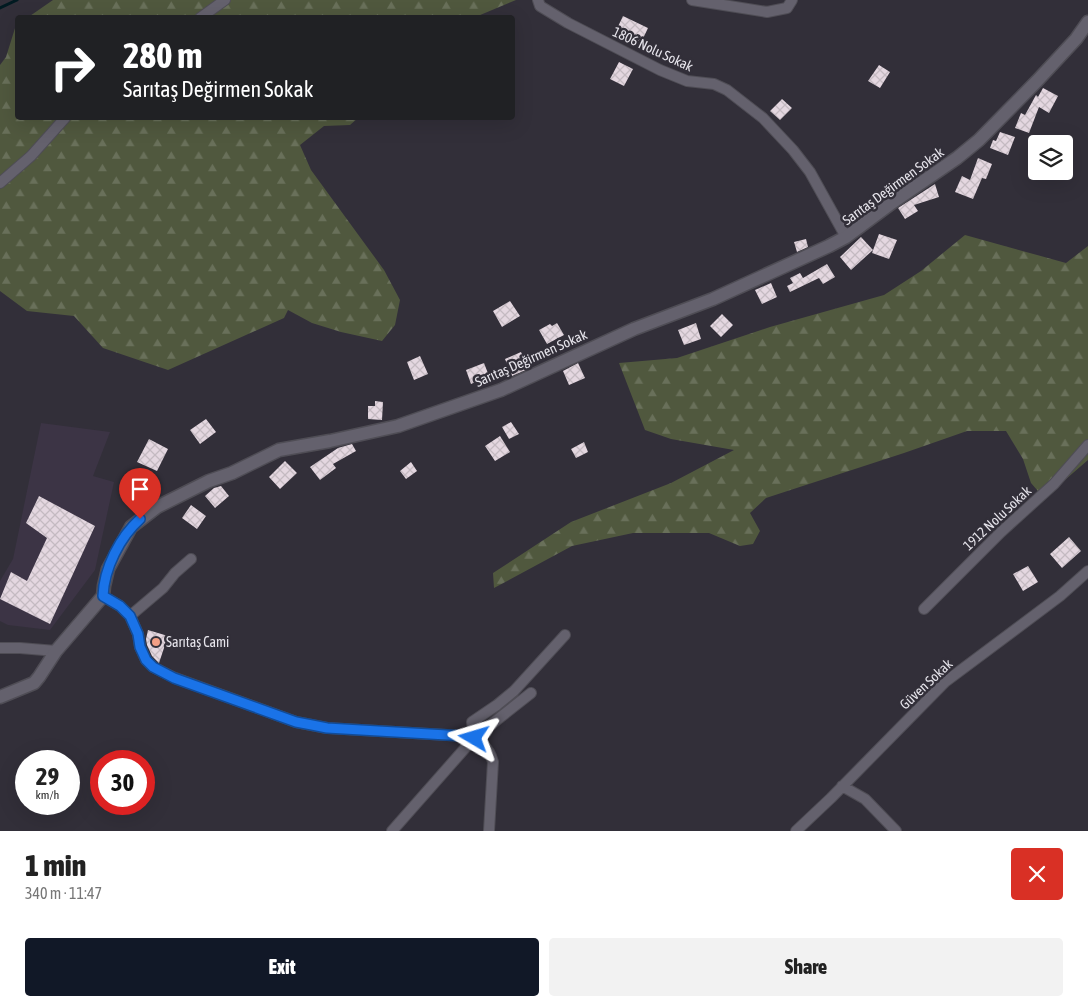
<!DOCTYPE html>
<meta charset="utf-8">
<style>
:root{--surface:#fff;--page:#f2f2f2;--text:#222;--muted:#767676;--accent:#111827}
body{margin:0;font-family:"Asap Condensed",sans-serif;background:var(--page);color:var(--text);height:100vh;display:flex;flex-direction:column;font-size:19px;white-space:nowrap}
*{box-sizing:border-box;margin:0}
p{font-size:16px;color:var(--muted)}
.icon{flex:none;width:28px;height:28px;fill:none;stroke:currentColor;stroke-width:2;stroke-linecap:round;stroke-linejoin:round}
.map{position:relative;height:831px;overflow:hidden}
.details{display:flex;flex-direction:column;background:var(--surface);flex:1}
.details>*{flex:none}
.guide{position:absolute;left:15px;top:15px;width:500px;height:105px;border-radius:5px;box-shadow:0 5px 20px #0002;background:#202124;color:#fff;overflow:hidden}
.buttons{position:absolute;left:1028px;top:135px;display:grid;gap:10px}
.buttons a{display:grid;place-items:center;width:45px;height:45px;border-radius:5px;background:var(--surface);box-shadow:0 5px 20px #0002;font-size:25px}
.speed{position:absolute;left:15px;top:750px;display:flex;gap:10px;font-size:25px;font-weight:700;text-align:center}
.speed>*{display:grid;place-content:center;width:65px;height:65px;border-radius:50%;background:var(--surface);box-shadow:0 5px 20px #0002;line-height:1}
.speed small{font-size:12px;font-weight:400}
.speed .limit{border:8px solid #d22;background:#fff;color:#111}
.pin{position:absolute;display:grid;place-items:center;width:42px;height:42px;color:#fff;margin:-51px -21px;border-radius:50% 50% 50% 0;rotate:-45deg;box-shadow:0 0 5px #0007}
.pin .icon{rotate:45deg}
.me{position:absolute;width:55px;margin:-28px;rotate:277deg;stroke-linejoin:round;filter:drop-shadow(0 0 4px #0008)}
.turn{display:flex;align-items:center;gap:18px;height:105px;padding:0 25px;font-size:22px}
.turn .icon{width:65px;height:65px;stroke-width:2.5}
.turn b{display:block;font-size:35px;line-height:42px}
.round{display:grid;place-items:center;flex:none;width:52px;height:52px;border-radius:5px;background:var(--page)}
.summary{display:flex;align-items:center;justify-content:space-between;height:85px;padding:0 25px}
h1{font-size:30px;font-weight:800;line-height:38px}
.cta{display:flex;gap:10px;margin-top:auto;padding:10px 25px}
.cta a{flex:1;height:58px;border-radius:5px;background:var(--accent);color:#fff;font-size:20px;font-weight:800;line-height:58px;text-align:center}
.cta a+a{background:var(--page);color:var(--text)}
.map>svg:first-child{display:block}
.education{fill:#3c3445}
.forest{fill:url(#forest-firs)}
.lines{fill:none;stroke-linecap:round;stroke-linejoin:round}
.stream{stroke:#001a21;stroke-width:3}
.building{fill:url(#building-cross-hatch)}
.minor-casing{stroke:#4f4d55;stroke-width:12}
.tertiary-casing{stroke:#4f4d55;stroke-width:15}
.minor{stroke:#64616d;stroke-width:10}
.tertiary{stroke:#64616d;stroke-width:12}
.route-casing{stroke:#114b97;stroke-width:12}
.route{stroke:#1a73e8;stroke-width:9}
.poi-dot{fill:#f39f85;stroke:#322f39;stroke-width:2}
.labels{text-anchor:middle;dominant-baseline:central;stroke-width:5;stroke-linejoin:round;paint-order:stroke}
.street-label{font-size:14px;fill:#e7e5ec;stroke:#322f39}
.poi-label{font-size:14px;fill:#e7e5ec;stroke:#322f39;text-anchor:start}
</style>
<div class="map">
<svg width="1088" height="831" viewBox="0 0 1088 831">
<defs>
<pattern id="forest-firs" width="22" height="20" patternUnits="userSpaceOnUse" patternTransform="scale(1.25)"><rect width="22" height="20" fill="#50583e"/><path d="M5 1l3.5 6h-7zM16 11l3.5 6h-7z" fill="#69705a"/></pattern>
<pattern id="building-cross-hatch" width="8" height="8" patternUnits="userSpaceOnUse" patternTransform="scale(1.25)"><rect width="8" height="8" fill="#e4d7e0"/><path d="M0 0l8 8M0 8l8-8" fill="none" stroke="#c4bac1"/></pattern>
</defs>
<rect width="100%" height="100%" fill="#322f39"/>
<!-- education -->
<path class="education" d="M41,423L110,432L93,476L114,482L95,570L50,630L8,625L0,621V581L13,559Z"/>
<!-- forest -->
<path class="forest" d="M53,0H516L473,18H27Z
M17,23L18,118H358L350,125L324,126L300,145L311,170L384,270L400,300L395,325L382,341L341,332L312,323L288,310L284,318L168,370L103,348L74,316L27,311L0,291V65L6,57L16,25Z
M965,235L1066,263L1088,246V460L1044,498L1031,483L1023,459L1006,431H967L904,453L766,498L750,513L760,531L753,544L740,546L709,533H633L572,546L494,588L493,573L571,522L671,483L734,450L671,439L645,430L619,363L677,358L770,327L884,295L921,271Z"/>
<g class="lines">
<!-- stream -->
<path class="stream" d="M0,8L17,0"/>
</g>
<!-- building -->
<path class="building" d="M623,16L648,28L639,47L614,35Z
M619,62L633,69L624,86L610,79Z
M879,65L890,72L880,88L868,81Z
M1043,88L1058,96L1049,113L1039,107L1029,133L1015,128L1021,113L1025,115L1036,95L1038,97Z
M782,99L792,108L780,120L770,111Z
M1000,132L1015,137L1008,155L990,148L993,140L996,141Z
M978,158L992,164L986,179L982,178L973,199L955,192L962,176L970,180Z
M935,184L939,197L914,205L918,211L905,219L898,208Z
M879,234L897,240L889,259L872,253Z
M861,237L873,250L851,270L840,257Z
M806,239L808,247L797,252L794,242Z
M827,264L835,277L823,284L819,278L790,292L787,286L793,283L790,278L800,273L803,278Z
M771,283L777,297L762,304L755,290Z
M510,301L520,316L502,327L493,311Z
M722,314L733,325L721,337L710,326Z
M557,323L564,335L547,344L539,330L550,324L552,326Z
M696,323L701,339L684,345L678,330Z
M521,352L528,369L512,376L505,359Z
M420,356L428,374L414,380L407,362Z
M484,363L489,376L471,384L466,370Z
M578,363L585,378L569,385L563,371Z
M375,401L383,402L382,420L368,419V406H375Z
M206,419L216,432L200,444L190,430Z
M511,422L519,434L509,439L502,427Z
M500,436L510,452L495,461L485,446Z
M149,439L168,449L157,471L137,462Z
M584,442L588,452L576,458L571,449Z
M352,444L356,451L333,464L336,468L320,480L310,467L338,448Z
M285,461L297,473L280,489L269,477Z
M411,462L417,471L406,479L400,471Z
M221,486L229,496L215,508L205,496L214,488Z
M39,496L95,526L50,624L0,599L11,572L27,581L47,538L26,523Z
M191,505L206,516L197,529L182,518Z
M1069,537L1081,551L1062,568L1050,554Z
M1028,566L1038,582L1023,591L1013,574Z
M148,630L168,636L159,663L152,656L147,645L146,639Z"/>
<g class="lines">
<!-- minor casing -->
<g class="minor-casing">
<path id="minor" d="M538,0L540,6L568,23L660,70L687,81L714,84L727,90L763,118L793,150L810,172L846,237
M692,0L767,12L787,8L792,0
M200,18L225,0
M0,183L31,156L65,118
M103,596L120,606L130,616L138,634L140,647L146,660L153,667L175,678L296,722L327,728L464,736C479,739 489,747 493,762L489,831
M924,609L1001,532L1054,484L1088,445
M130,616L163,588L175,573L191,559
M0,648H20L56,651
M474,738L472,722L497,705L514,691L565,635
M842,786L865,799L896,831
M392,831L474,738L531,693
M796,831L831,798L945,682L1060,596L1088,571"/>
</g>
<!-- tertiary casing -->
<g class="tertiary-casing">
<path id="tertiary" d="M0,697L34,683L39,677L56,651L103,596L104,586L108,569L131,527L157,507L209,481L232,473L279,450L330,441L398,426L501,390L634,329L713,299L829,246L846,237L893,202L957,158L979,140L1037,81L1076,39L1088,22"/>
</g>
<!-- minor -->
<use href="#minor" class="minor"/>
<!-- tertiary -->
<use href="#tertiary" class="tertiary"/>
</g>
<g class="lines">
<!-- route casing -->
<g class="route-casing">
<path id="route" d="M140,519C120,537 104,568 103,596L120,606L130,616L138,634L140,647L146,660L153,667L174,678L296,722L312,725L327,728L464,736L474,738"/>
</g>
<!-- route -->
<use href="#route" class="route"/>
</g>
<!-- markers -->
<circle class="poi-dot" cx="156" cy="642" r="5"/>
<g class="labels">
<!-- street labels -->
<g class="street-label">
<text transform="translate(653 49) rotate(25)">1806 Nolu Sokak</text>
<text transform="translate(893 186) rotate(-36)">Sarıtaş Değirmen Sokak</text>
<text transform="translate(531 358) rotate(-24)">Sarıtaş Değirmen Sokak</text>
<text transform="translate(997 518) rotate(-43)">1912 Nolu Sokak</text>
<text transform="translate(926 684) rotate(-43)">Güven Sokak</text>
</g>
<!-- poi labels -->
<g class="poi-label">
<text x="166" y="642">Sarıtaş Cami</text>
</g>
</g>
</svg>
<div class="buttons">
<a><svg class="icon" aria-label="layers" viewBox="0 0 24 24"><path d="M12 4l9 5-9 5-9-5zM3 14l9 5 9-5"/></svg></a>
</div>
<div class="speed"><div>29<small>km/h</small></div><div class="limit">30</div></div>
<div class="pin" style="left:140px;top:519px;background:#d93025"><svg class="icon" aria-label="arrive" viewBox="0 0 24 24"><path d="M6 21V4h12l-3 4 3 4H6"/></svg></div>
<svg class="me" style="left:474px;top:738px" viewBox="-20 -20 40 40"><path d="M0-17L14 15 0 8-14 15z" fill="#1a73e8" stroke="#fff" stroke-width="4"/></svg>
<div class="guide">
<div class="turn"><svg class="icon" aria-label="right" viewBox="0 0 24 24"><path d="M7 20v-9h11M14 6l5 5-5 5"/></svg><div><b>280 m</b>Sarıtaş Değirmen Sokak</div></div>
</div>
</div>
<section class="details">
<div class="summary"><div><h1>1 min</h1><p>340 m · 11:47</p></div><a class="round" style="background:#d93025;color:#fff"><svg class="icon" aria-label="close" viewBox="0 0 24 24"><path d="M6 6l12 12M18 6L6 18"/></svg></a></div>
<div class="cta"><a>Exit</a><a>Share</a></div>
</section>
